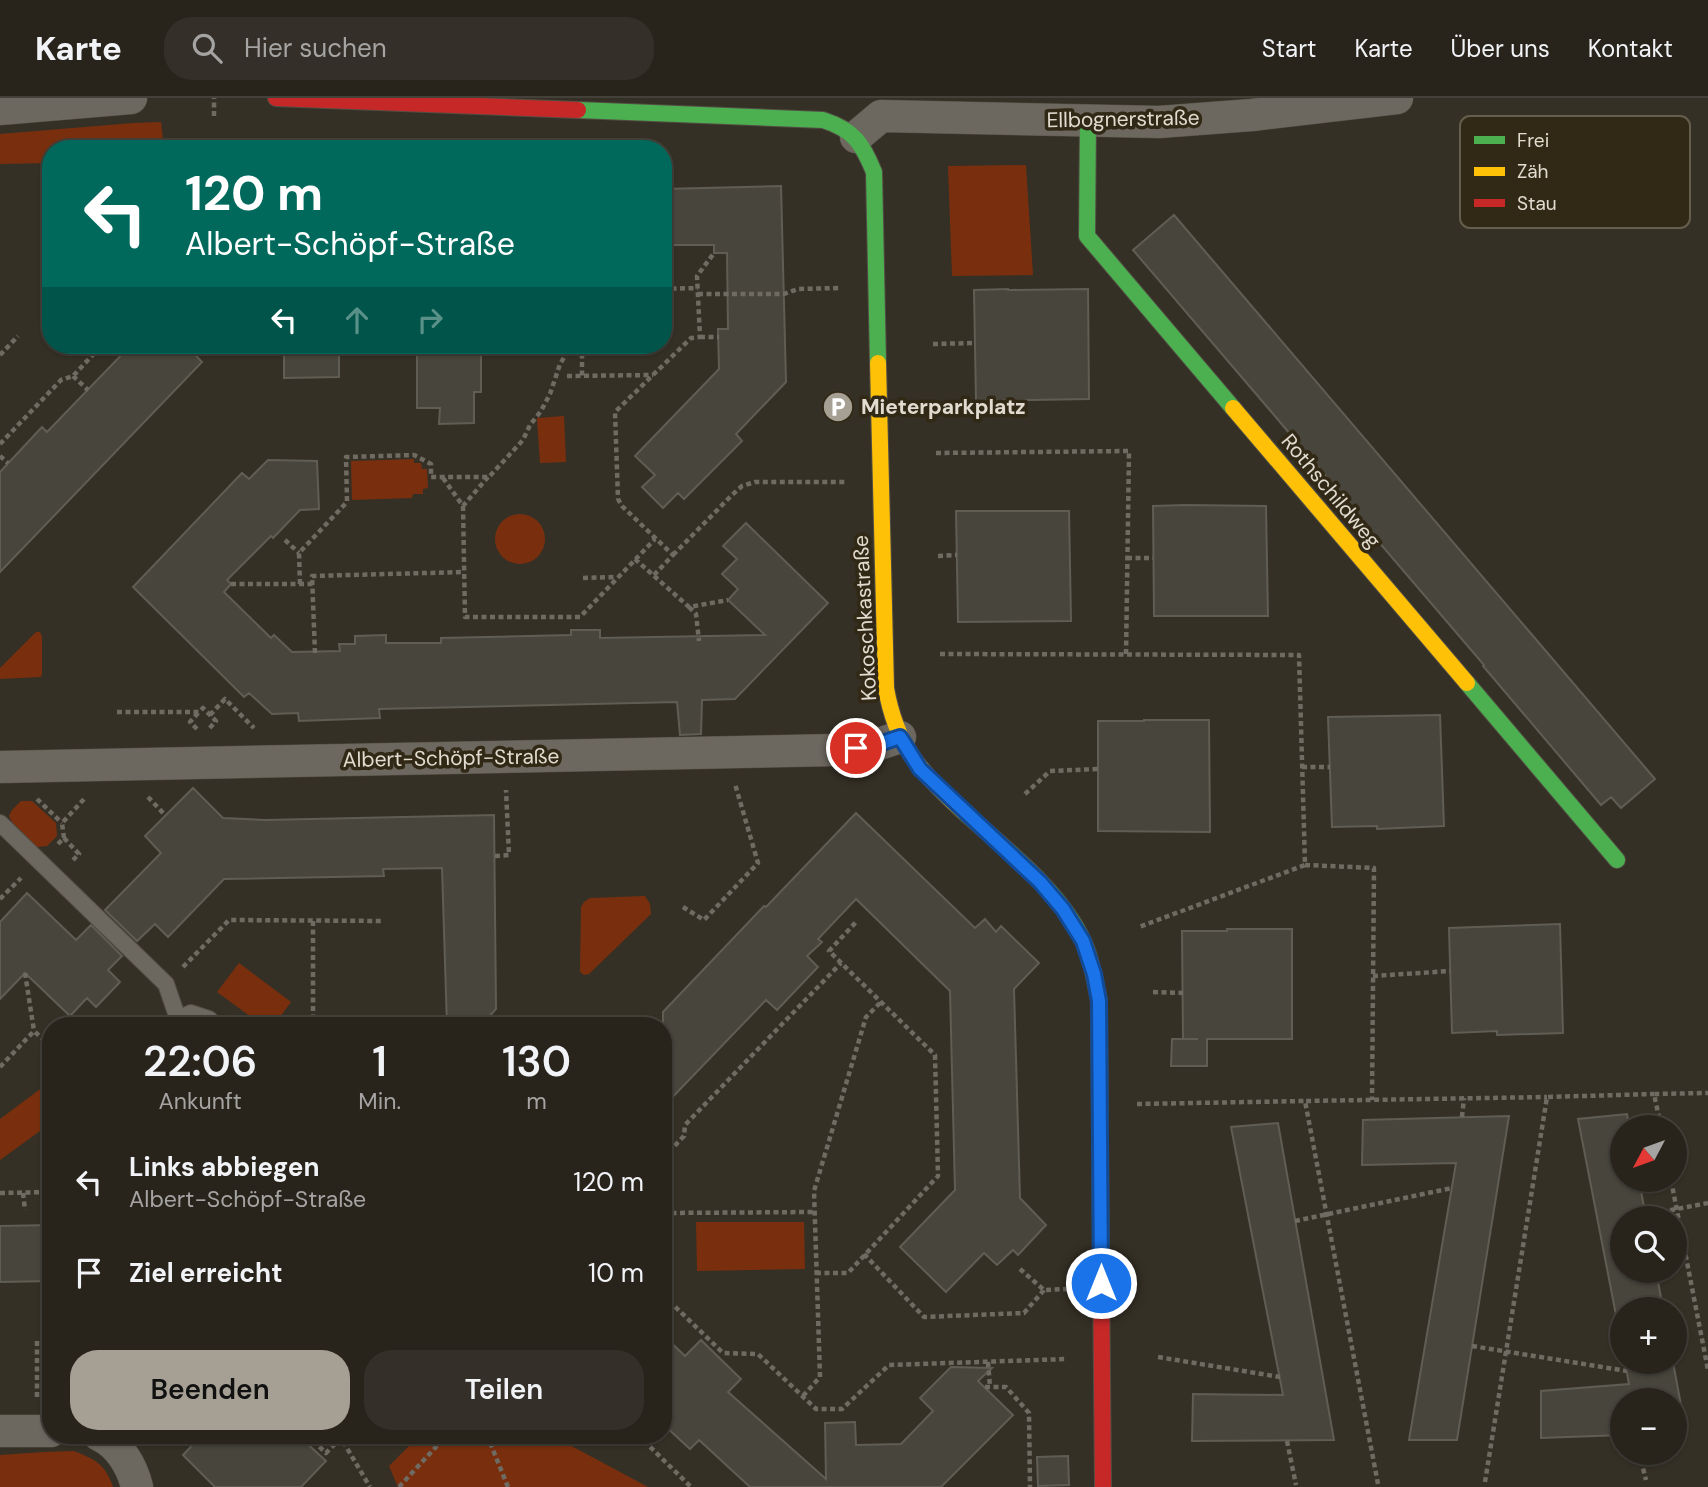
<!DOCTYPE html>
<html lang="de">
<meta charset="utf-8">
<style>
:root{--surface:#28241c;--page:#343029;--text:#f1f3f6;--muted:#a5a4a3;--line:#44413b;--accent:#a59f94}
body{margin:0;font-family:"DM Sans",sans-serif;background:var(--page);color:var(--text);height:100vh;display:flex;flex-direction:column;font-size:26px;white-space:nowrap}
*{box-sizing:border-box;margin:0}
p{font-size:23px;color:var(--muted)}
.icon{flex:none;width:38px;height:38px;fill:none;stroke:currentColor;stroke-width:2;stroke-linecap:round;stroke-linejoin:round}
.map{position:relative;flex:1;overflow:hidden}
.panel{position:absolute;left:42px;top:919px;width:630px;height:427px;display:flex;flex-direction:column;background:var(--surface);border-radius:28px;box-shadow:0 2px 5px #0004,0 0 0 2px var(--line)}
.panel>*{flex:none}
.banner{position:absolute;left:42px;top:42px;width:630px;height:214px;border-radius:28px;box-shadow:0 2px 5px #0004,0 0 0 2px var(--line);background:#00695c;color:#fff;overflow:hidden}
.needle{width:46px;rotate:229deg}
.buttons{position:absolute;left:1610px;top:1017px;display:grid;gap:14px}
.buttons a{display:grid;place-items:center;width:77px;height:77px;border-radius:50%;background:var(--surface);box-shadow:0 2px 5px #0004,0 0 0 2px var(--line);font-size:35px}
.pin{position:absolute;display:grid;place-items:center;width:60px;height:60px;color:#fff;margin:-30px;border:4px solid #fff;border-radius:50%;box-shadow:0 2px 7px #0007}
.me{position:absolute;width:77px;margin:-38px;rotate:0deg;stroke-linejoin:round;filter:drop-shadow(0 0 5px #0008)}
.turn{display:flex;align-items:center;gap:24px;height:147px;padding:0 28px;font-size:32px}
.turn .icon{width:91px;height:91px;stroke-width:2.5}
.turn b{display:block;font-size:49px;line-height:60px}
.lanes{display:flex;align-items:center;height:66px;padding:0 28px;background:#0003;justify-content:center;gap:35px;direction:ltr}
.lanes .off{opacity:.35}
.eta{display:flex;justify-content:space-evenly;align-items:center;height:119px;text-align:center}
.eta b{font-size:42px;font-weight:600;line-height:49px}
.primary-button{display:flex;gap:14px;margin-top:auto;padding:14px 28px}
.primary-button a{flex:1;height:80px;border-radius:28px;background:var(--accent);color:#111;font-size:28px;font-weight:600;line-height:80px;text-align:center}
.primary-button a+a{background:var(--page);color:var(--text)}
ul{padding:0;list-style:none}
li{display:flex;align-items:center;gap:21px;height:91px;padding:0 28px}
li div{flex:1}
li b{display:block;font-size:26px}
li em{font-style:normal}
header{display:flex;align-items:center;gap:42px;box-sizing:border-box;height:98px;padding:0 35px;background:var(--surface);border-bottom:2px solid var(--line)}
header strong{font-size:33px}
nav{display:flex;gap:38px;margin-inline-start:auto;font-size:24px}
.search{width:490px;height:63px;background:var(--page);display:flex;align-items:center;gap:18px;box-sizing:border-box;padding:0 24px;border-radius:28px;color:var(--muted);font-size:26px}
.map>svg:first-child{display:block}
.green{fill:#792f0e}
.building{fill:#48453c;stroke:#5f5d54;stroke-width:2}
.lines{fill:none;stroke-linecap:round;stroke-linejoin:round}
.lane-casing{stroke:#534e45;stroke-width:18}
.street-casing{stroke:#534e45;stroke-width:33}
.fast-casing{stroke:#534e45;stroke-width:18}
.slow-casing{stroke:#534e45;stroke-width:18}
.jam-casing{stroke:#534e45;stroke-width:18}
.path{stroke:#6f6b63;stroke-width:4.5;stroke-dasharray:5 3.5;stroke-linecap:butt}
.lane{stroke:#6c675f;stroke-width:16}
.street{stroke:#6c675f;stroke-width:32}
.fast{stroke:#4caf50;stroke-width:16}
.slow{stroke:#ffc107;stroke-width:16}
.jam{stroke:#c62828;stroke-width:16}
.route-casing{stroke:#114b97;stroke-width:18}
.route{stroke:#1a73e8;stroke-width:12}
.labels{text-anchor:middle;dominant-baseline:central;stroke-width:7;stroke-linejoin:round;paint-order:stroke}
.street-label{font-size:21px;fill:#e1dbd0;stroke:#312815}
.poi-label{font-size:21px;font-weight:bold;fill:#e1dbd0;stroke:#312815;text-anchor:start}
.key{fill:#312815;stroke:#665e4d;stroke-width:2}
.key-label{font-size:19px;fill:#e1dbd0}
</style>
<header>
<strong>Karte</strong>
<div class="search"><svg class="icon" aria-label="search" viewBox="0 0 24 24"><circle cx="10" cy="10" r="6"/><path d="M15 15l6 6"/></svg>Hier suchen</div>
<nav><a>Start</a><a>Karte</a><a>Über uns</a><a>Kontakt</a></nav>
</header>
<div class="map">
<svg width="1708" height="1389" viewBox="0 0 1708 1389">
<rect width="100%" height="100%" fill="#353025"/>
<!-- green -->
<path class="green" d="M161,24L164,51H51V65L0,66V36L133,25Z
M1026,67L1033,177L952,178L948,68Z
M564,318L566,364L540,365L537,320Z
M414,361V365H421L422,371H427L428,390L423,391V396H413L412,400L352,402L351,363Z
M495 441a25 25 0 1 1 50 0a25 25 0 1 1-50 0Z
M36,534H40L42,539V576L41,579L0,581V570Z
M21,703H32L56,725L57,738L47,748L37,749L12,724L9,718L12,712Z
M645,798L650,806L651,816L589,876L584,877L580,874L581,809L584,804L590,800Z
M239,865L291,904L274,927H262L217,894Z
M47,986L51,991V1025L0,1062V1021Z
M696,1124H804L805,1171L697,1173Z
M420,1337H551L648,1389H398L389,1368Z
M74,1353C95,1361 106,1367 113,1389H0V1357L44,1354Z"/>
<!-- building -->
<path class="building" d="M781,88L786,284L736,336L742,343L684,401L678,395L663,410L642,389L655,377L635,358L719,271L718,231H728L727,155H714V147H663V91Z
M1174,117L1655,681L1621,710L1611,699L1601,707L1483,568L1484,567L1342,401L1344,400L1274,317L1133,152Z
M1008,191V192L1088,191L1089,301L976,303L974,192Z
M131,247H186L202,264L0,474V374L42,329L47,334Z
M284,247H339V279L284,280Z
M417,247H481V294H474V325L439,326L440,310H417Z
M268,362L317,363L319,411L300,412L273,440L271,438L227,482L231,486L224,494L271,540L274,537L292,554L340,553L339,546H355V538L386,537V545H441V540L571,537V532H600V540L765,537L728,502L738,491L722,476L737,461L723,448L746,425L828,505L735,601L702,602L701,636L680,637L677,604L379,611L380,620L299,623L298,615L272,616L249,595L244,599L133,489L242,375L249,381Z
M1186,407L1266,408L1268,518H1154L1153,408Z
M956,413H1069L1071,523L958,524Z
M1440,617L1444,728L1377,731V728L1332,729L1328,619Z
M1144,622H1209L1210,734L1098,733V623H1144Z
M193,690L223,720L265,722L494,717L496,911L481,928H447L442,770L383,771L384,778L224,781L168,839L155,826L137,843L105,812L161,755L145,738Z
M856,715L975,830L985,821L996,834L1001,828L1039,865L1014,891L1020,1100L1046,1127L1018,1157L1013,1152L997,1167L984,1155L946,1194L900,1149L955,1092L950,893L856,801L818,841L822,844L807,858L818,869L777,912L766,902L663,1009V914L764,808L766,809Z
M27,795L76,842L91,827L122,858L108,872L120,884L96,909L87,900L70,918L25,875L0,901V824Z
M1560,826L1563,935L1497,937V933L1452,935L1449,830Z
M1227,831H1292V941H1207V968H1171L1172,941H1198H1183L1182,833H1227Z
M1627,1016L1629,1029H1622V1082H1639L1646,1120H1622V1172H1656L1663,1211H1622V1248L1578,1021Z
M1509,1018L1457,1342H1409L1456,1065L1362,1067L1363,1022Z
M1278,1025L1334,1342L1192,1343L1193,1296L1283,1297L1231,1029Z
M51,1127V1183L0,1184V1128Z
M663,1237L685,1258L701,1242L741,1281L728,1294L826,1381L825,1325L855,1324L856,1347L901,1346L933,1313L920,1300L951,1269L992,1270L978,1283L1013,1317L941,1389H750L699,1342L690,1351L663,1326Z
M1625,1264H1673L1686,1334L1675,1335V1302H1622V1337L1541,1340V1293L1629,1286Z
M202,1337H298L326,1363L301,1389H215L183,1357Z
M1068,1358L1069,1387L1038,1388L1037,1359Z"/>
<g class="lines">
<!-- lane casing -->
<g class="lane-casing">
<path id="lane" d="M0,725L166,886L178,921L170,928
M178,921L191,915L209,921L216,928"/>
</g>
<!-- street casing -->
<g class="street-casing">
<path id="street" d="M0,11L131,0
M856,39L881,18L1159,24L1252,17L1397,0
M0,669L836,652L876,647L900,639
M0,1333H51
M99,1337C119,1346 132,1368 137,1389"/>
</g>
<!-- fast casing -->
<g class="fast-casing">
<path id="fast" d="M578,12L823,22C854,32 862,45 874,74L878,265
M1088,23L1087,138L1233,310
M1467,585L1617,762
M963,713C1005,751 1061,793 1084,845C1092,863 1095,883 1099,903L1101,1167"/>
</g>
<!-- slow casing -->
<g class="slow-casing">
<path id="slow" d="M878,265L886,590C896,648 921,675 963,713
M1233,310L1467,585"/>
</g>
<!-- jam casing -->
<g class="jam-casing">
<path id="jam" d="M276,0L578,12
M1101,1167L1103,1389"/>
</g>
<!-- path -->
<path class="path" d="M214,18V0
M663,191L698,190
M698,196H784L798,191L840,190
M700,239H719
M933,246L975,245
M582,247V278
M0,257L18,238
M73,278L88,292
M567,278L653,277
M0,346L61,282L73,278L102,247
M936,355L1129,353L1126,557
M0,358L8,365
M443,380L463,408L488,379
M463,408L465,519H580L655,441
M285,442L299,455
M673,457L732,397L742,388L755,384H846
M938,458L957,457
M1127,460H1153
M635,461L689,509L728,502
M654,477L673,457L622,408L618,401L615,314L691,240L700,239L697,178L714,155
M583,480L617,479
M231,486H313
M300,486L299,455L347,404L346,359L414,357L431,366V379H489L523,342L530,327L541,313L550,296L560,266L572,247
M689,509L696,516L699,543
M315,555L312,478L464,474
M940,556L1299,557L1305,767L1139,829
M117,614H199L203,610L216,623L208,632
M210,617L225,601L254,630
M197,631L190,624L199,614
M1302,669H1330
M1025,696L1050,673L1098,671
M148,699L165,717
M37,701L62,725
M64,740L79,756L73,762
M58,746L64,740L62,725L85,700
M495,758L509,757L506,692
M1305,767L1374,770L1372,1002
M0,801L21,780
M683,809L704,822L758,765L735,686
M313,823V928
M183,869L229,822L383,823
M25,875L34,933
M1373,878L1450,873
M1153,894L1183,895
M0,969L34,933L51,949
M1137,1006L1305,1003
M1462,1019L1464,1000
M1661,1029L1654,996L1708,995
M663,1060L684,1038L685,1027L841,865
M1671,1082L1708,1272
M0,1095L51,1094
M23,1095L25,1112
M663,1115L814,1114
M1645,1117L1708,1105
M1295,1123L1452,1090
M864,1156L924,1219L1024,1215L1044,1192
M1020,1171L1044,1192L1066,1191
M816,1175H848L938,1078L935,957L829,853L857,823
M663,1197L723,1255L758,1256L816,1311H842L889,1267L1067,1261
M37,1243V1299
M1472,1248L1627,1273
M1158,1259L1280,1279
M988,1264L990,1289
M985,1289H1006L1029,1315L1030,1389
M803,1298L820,1279L814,1093L866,919L881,904
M307,1337L326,1355L341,1340
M344,1337L341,1340L370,1389
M487,1337L508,1389
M638,1337L691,1389
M1287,1343L1296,1387
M1639,1354L1646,1382
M1485,1384L1547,999L1654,996
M1378,1386L1305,1003L1547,999
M399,1389L447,1337"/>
<!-- lane -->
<use href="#lane" class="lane"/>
<!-- street -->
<use href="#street" class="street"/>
<!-- fast -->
<use href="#fast" class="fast"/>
<!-- slow -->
<use href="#slow" class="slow"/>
<!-- jam -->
<use href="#jam" class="jam"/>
</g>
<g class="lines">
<!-- route casing -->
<g class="route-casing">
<path id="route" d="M856,650L876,647L900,639L920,671L1040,784L1063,811L1083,843L1094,876L1099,903L1101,1185"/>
</g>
<!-- route -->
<use href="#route" class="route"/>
</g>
<!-- icons -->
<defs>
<g id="parking-disc" transform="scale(1.575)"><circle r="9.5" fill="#a59f94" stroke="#312815"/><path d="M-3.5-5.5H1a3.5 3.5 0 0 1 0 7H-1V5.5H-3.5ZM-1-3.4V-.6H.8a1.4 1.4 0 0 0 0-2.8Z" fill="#fff"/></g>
</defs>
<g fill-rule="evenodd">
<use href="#parking-disc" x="838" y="309"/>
</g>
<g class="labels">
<!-- street labels -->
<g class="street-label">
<text transform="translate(1123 21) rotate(-1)">Ellbognerstraße</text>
<text transform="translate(1331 393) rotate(50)">Rothschildweg</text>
<text transform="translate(865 520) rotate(-93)">Kokoschkastraße</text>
<text transform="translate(451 660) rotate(-1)">Albert-Schöpf-Straße</text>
</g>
<!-- poi labels -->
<g class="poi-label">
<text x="861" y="309">Mieterparkplatz</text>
</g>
</g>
<!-- legend -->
<rect x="1460" y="18" width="230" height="112" rx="10" class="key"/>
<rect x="1474" y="38" width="31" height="8" fill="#4caf50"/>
<rect x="1474" y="69" width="31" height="9" fill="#ffc107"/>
<rect x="1474" y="101" width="31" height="8" fill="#c62828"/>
<g class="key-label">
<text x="1517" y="49">Frei</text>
<text x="1517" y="80">Zäh</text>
<text x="1517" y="112">Stau</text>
</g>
</svg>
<div class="buttons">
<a><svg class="needle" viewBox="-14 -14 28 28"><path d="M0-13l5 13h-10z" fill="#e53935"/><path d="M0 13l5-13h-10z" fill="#a5a4a3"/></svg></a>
<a><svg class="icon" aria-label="search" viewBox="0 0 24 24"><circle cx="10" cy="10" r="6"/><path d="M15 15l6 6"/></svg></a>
<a>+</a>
<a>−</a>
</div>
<div class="pin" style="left:856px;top:650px;background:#d93025"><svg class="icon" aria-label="arrive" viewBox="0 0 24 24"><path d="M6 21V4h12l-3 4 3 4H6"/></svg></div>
<svg class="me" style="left:1101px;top:1185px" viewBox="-20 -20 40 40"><circle r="17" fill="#1a73e8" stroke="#fff" stroke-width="3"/><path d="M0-11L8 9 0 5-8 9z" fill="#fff"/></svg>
<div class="banner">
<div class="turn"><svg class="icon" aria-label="left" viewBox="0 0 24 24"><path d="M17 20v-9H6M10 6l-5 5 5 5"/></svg><div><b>120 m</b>Albert-Schöpf-Straße</div></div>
<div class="lanes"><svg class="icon" aria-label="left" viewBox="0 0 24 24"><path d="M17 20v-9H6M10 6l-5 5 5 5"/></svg><svg class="icon off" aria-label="ahead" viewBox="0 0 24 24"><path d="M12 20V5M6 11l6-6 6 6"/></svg><svg class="icon off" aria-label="right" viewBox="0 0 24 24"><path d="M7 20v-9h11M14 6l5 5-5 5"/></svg></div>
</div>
<section class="panel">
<div class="eta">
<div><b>22:06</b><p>Ankunft</p></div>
<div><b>1</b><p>Min.</p></div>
<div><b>130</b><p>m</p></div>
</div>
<ul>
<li><svg class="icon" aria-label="left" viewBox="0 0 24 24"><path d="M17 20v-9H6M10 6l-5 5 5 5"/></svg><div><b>Links abbiegen</b><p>Albert-Schöpf-Straße</p></div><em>120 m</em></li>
<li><svg class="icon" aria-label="arrive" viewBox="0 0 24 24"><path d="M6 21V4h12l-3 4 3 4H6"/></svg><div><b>Ziel erreicht</b></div><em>10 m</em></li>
</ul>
<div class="primary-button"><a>Beenden</a><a>Teilen</a></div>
</section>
</div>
